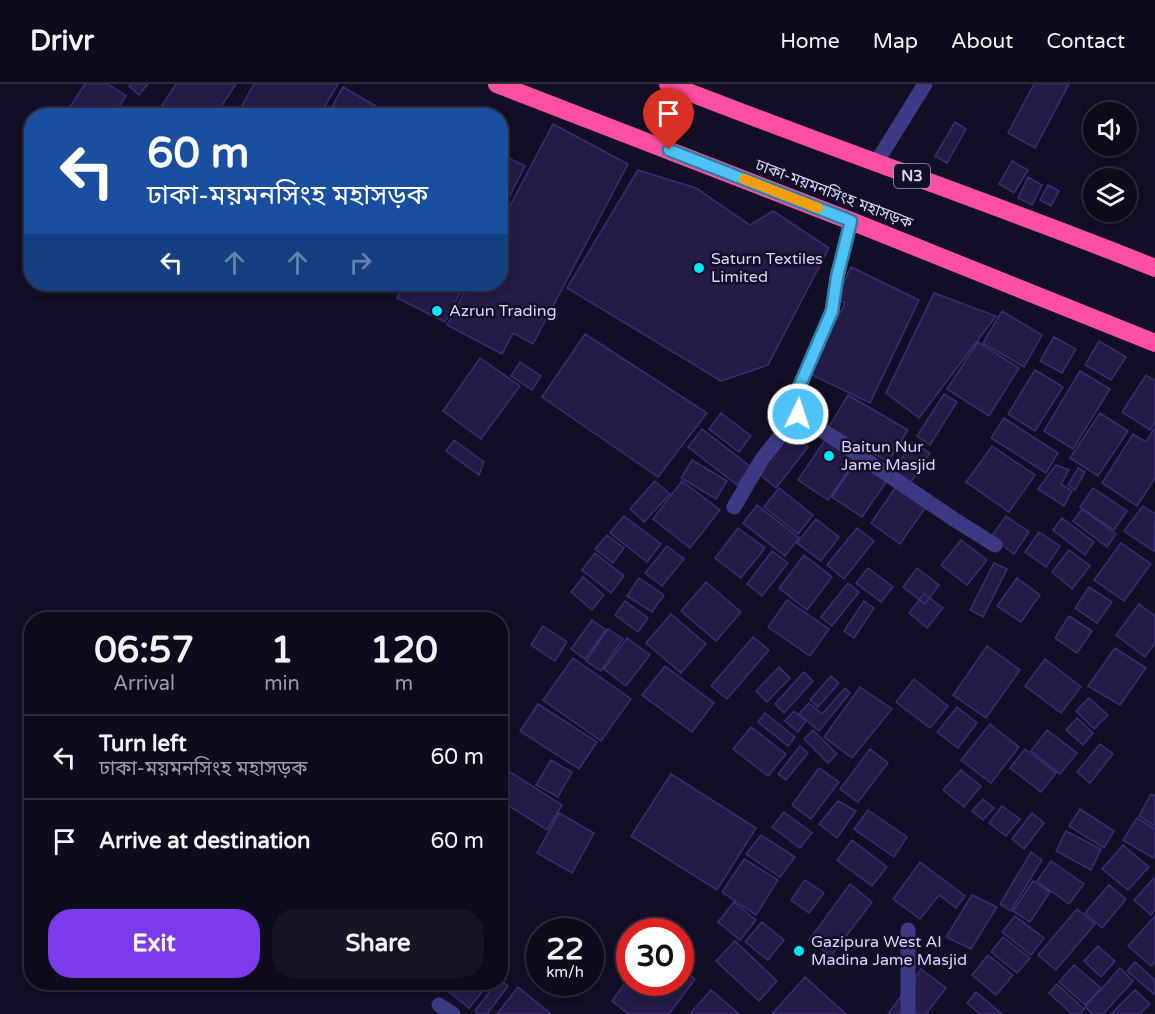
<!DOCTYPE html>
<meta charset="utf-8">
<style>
:root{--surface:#0e0b1c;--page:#171425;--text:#f1f3f6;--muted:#9b9ba3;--line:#2e2b3b;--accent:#7c3aed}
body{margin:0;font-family:"Varela Round","Noto Sans Bengali",sans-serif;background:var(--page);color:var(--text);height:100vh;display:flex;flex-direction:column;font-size:22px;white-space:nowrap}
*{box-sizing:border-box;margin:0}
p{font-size:20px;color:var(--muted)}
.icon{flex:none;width:33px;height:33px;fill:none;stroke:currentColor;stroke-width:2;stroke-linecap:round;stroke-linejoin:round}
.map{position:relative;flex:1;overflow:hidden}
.panel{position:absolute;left:24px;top:528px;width:484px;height:378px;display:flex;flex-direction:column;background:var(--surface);border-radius:24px;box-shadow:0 3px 9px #0003,0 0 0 2px var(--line)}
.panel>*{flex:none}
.hud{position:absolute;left:24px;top:24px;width:484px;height:183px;border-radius:24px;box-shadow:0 3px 9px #0003,0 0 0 2px var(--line);background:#1a4fa0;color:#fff;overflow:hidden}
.buttons{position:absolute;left:1083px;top:18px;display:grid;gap:12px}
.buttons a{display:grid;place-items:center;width:54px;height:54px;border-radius:50%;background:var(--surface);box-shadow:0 3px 9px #0003,0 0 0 2px var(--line);font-size:30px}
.speed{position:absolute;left:526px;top:834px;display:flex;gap:12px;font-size:30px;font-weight:700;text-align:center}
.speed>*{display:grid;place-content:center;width:78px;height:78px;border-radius:50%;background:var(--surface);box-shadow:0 3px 9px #0003,0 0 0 2px var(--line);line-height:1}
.speed small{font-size:15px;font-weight:400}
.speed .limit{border:9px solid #d22;background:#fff;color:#111}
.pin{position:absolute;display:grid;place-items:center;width:51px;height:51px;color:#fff;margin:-62px -26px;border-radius:50% 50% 50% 0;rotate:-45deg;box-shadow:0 0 6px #0007}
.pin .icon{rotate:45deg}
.me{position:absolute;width:66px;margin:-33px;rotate:4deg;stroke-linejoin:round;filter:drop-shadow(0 0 4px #0008)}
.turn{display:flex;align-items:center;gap:21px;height:126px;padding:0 24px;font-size:27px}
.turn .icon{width:78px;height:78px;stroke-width:2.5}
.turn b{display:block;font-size:42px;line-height:51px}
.lanes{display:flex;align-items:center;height:57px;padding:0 24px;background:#0003;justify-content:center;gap:30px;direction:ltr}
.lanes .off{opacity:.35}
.eta{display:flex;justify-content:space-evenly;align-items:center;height:102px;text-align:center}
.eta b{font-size:36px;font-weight:800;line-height:42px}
.primary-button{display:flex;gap:12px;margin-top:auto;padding:12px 24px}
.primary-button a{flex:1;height:69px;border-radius:24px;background:var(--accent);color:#fff;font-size:24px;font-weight:800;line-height:69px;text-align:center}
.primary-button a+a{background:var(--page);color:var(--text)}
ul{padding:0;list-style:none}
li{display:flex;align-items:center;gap:18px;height:84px;padding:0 24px;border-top:2px solid var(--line)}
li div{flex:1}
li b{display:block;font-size:22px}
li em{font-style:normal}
header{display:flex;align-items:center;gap:36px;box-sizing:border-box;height:84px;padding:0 30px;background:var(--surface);border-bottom:2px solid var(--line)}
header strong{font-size:28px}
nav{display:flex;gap:33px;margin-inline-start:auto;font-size:21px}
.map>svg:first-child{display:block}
.building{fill:#241b47;stroke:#3b2d73;stroke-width:1.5}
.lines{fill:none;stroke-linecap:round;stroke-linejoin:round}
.minor{stroke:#3d3a85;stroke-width:15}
.highway{stroke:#ff4fa3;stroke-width:18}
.route-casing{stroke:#337fa1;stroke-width:15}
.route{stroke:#4fc3f7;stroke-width:10}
.slow{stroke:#f59e0b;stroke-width:10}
.poi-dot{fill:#00e5ff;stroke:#130f26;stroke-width:2}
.labels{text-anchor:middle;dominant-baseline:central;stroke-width:5;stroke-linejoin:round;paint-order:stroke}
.shield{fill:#130f26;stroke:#9e99be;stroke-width:1.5}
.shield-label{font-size:15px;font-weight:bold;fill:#d9d4ff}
.street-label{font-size:16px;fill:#d9d4ff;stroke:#130f26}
.poi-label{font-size:16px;fill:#d9d4ff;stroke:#130f26;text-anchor:start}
</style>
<header>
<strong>Drivr</strong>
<nav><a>Home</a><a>Map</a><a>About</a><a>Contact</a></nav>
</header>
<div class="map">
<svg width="1155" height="930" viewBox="0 0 1155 930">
<rect width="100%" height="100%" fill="#130f26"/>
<!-- building -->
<path class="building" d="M85,0H108L126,12L113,32H64Z
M130,0H148L139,11L129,2Z
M176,0H236L215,32H155Z
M254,0H338L319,32H236Z
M1034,0H1069L1035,64L1008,49Z
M343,3L388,29L387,32H327Z
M955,38L966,45L947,79L935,72Z
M553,40L628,80L533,260L513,249L502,270L447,241L469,200H501V139Z
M501,70L525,82L501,129Z
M1012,77L1028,86L1014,109L999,100Z
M638,86L696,104L750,141L773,127L829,164L768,281L721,297L567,204Z
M1028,93L1042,101L1032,121L1018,114Z
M1048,101L1059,107L1051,122L1040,116Z
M851,183L919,216L870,319L810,290L845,219L836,215Z
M404,200H465L445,238L397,214Z
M934,209L996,232L919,334L886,309Z
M1002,227L1042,251L1024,283L983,259Z
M585,250L707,329L658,393L542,313Z
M1054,253L1076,265L1062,289L1040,277Z
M1099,257L1126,273L1111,296L1085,281Z
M978,258L1019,284L989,332L947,305Z
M480,274L520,302L481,355L443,327Z
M520,278L541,292L532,306L511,292Z
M1035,286L1063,303L1035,347L1008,330Z
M1080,287L1110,305L1073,365L1044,347Z
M1146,291L1155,297V338L1150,346L1122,328Z
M944,310L957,318L930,361L917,352Z
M848,311L908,346L888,378L829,343Z
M721,329L751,352L739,368L709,345Z
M1100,329L1128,347L1098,392L1070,374Z
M1004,334L1058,369L1046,389L991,354Z
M1155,343V394L1137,422L1102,399L1133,350L1146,358Z
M702,345L751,383L737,401L688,363Z
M789,347L808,363L776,404L757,388Z
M454,356L484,378L479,391L446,367Z
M825,356L855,377L828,416L798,396Z
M912,358L930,369L910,399L893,388Z
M992,362L1035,391L1009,428L966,398Z
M859,373L889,394L862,433L832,413Z
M692,376L727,397L716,415L681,394Z
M1056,381L1069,386L1061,400L1072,407L1064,422L1038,405Z
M1078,384L1085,388L1075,406L1068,401Z
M655,397L670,410L644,438L630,425Z
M682,397L720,426L690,464L653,435Z
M898,400L928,420L900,460L871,439Z
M779,404L813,431L798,450L764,423Z
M1093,404L1127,427L1114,446L1080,423Z
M757,421L799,454L785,472L743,439Z
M1143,422L1155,430L1154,467L1124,447Z
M1082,425L1116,450L1107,463L1073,437Z
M624,432L661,460L647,478L610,449Z
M1006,432L1029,448L1014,470L991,453Z
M1062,434L1094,458L1085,471L1053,446Z
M816,435L839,453L821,477L797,459Z
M738,444L765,464L741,494L715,474Z
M857,444L874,457L844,495L827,481Z
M1039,448L1060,462L1046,483L1025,468Z
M607,451L624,464L613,479L595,465Z
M961,456L987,476L967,501L941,481Z
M1121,459L1151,480L1124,517L1094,496Z
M667,462L684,475L662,502L645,489Z
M1069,466L1090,482L1072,505L1052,488Z
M772,467L788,479L762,512L747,500Z
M595,469L624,492L611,509L582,486Z
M804,471L832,493L807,526L779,504Z
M994,479L1007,485L983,533L970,526Z
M868,484L893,503L881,518L856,499Z
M917,484L939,501L925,520L903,503Z
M583,493L604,511L592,526L571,508Z
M639,494L664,511L652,528L627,512Z
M1017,494L1040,511L1021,538L997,522Z
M706,498L741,528L716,557L681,527Z
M848,499L859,508L832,542L821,533Z
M1089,503L1112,518L1097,539L1075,524Z
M924,510L943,524L927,544L909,529Z
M787,516L829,545L810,572L768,543Z
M625,517L648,534L638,548L615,531Z
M864,517L874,524L854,554L844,547Z
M1139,520L1155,532V559L1145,573L1116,551Z
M671,530L706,560L681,589L646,559Z
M1069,532L1092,547L1077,569L1055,554Z
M592,536L606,546L585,575L571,565Z
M543,542L567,558L555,577L531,561Z
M608,545L623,555L601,587L586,577Z
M753,553L769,566L727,615L711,602Z
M627,554L650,571L626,602L604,585Z
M987,562L1020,586L986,634L953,611Z
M1115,564L1146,584L1120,621L1088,602Z
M573,574L631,615L601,657L543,616Z
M1045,575L1081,603L1061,629L1025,602Z
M665,582L714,619L692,648L642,611Z
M779,583L790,594L767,618L756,607Z
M804,588L813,597L784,629L775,620Z
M831,592L839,599L818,623L810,616Z
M914,595L948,622L930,644L896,618Z
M860,603L892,625L852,674L824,653Z
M845,604L850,609L819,647L799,630L809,619L822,630Z
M1089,614L1108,631L1094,645L1076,627Z
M538,620L597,658L579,685L520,647Z
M957,623L977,639L958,664L937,648Z
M794,627L806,637L798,648L785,637Z
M765,629L795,653L788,662L758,638Z
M1077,634L1093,649L1083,661L1066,646Z
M990,640L1019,663L991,699L961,676Z
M751,643L786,670L768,692L733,665Z
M813,646L837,670L828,679L804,655Z
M1047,646L1077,669L1060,690L1031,667Z
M1100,660L1113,670L1090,699L1077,688Z
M800,662L808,669L786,696L778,690Z
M870,665L888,679L858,718L840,705Z
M1025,665L1056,689L1041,708L1010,684Z
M551,676L572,688L558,713L536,701Z
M504,684L562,721L547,746L501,717V688Z
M819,684L839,698L811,735L792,721Z
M961,686L981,702L964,723L943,706Z
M671,690L756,744L717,806L631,752Z
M1151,710L1155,712V742L1139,732Z
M983,715L994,724L983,736L972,727Z
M838,717L856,727L837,754L819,740Z
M1002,722L1020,735L1006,752L989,739Z
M1080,725L1114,747L1104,764L1069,742Z
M868,726L907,753L894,773L854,745Z
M784,728L812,749L800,764L772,743Z
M559,729L594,749L572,789L537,769Z
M1032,729L1044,739L1024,765L1012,755Z
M1137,734L1155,745V770L1153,774L1123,756Z
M1066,747L1101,765L1091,786L1056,767Z
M761,751L795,773L780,793L746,770Z
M852,756L887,783L872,802L837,776Z
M1123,761L1149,783L1128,806L1102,785Z
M1031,768L1042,776L1011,827L1000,820Z
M744,775L778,796L756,831L722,808Z
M1051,777L1084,800L1069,820L1037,797Z
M920,778L965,812L956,824L939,811L920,835L893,815Z
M1155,793V826L1151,831L1134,816Z
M805,796L824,809L809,829L791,816Z
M1033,797L1050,808L1030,838L1013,827Z
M850,800L872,818L831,872L809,856Z
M1109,801L1126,815L1102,844L1085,829Z
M972,811L997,823L971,865L946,853Z
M734,818L756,836L740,856L718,838Z
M1077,825L1095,840L1056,886L1038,871Z
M1015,832L1044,854L1031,871L1002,848Z
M1155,832V877L1151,882L1128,862Z
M762,838L784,856L768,876L745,858Z
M1003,853L1030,874L1017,889L991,868Z
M735,857L777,897L759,917L716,877Z
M1098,862L1115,877L1101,893L1084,877Z
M988,871L1013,891L996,911L972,891Z
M1135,878L1155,896V911L1127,887Z
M1074,881L1101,904L1085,921L1059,898Z
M1120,884L1133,897L1103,930H1093L1085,923Z
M681,885L695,895L669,930H629L612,917L630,892V898H681Z
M921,885L946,904L926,930H888Z
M805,893L846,930H772Z
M501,896L508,902L487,930H479L475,927L497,898H501Z
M457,898H490L469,924L449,908Z
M1057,900L1084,925L1080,930H1072L1049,909Z
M518,903L551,930H497Z
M711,906L739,930H690Z
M1135,906L1150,920L1140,930H1111Z
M976,908L1002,930H980L967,919Z"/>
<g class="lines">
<!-- minor -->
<path class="minor" d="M876,79L925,0
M798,330L955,436L995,461
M734,423L762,375L798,330L797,308L832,227L837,193L851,137
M439,921L453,930
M908,930V846"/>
<!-- highway -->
<path class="highway" d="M497,0L851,137L1155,259
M668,0C829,64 994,119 1155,184"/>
</g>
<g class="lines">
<!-- route casing -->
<g class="route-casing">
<path id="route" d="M669,66L851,137L837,193L832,227L797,308L798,330"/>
</g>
<!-- route -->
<use href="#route" class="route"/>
<!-- slow -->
<path class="slow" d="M744,95L818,124"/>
</g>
<!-- markers -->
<g class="poi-dot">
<circle cx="699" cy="184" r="6"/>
<circle cx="437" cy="227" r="6"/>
<circle cx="829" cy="372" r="6"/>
<circle cx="799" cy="867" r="6"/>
</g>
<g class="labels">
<!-- shield labels -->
<rect class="shield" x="894" y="80" width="36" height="24" rx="4.5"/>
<g class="shield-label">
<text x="912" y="92">N3</text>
</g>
<!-- street labels -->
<g class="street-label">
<text transform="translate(834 110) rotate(21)">ঢাকা-ময়মনসিংহ মহাসড়ক</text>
</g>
<!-- poi labels -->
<g class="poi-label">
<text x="711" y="175">Saturn Textiles<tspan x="711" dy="18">Limited</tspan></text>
<text x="449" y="227">Azrun Trading</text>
<text x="841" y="363">Baitun Nur<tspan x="841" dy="18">Jame Masjid</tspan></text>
<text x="811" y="858">Gazipura West Al<tspan x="811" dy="18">Madina Jame Masjid</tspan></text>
</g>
</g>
</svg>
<div class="buttons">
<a><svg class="icon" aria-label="sound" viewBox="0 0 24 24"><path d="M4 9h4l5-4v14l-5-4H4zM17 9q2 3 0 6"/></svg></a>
<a><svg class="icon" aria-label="layers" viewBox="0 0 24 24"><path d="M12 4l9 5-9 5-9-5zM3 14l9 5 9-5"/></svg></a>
</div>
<div class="speed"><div>22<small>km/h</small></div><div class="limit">30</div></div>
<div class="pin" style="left:669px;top:66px;background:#d93025"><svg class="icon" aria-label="arrive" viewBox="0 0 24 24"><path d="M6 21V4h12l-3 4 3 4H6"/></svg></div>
<svg class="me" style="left:798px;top:330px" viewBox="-20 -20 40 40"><circle r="17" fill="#4fc3f7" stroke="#fff" stroke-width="3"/><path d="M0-11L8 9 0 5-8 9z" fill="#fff"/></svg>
<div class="hud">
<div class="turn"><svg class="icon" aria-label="left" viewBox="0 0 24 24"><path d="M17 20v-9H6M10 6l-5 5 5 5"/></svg><div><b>60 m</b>ঢাকা-ময়মনসিংহ মহাসড়ক</div></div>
<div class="lanes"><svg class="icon" aria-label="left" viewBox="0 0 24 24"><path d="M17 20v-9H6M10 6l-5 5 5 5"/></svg><svg class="icon off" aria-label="ahead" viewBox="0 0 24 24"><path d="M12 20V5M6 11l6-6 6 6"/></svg><svg class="icon off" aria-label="ahead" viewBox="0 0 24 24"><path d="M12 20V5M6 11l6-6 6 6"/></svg><svg class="icon off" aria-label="right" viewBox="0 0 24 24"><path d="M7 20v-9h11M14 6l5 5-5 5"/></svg></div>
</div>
<section class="panel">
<div class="eta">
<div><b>06:57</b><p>Arrival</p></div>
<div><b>1</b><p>min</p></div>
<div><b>120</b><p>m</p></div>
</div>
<ul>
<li><svg class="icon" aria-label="left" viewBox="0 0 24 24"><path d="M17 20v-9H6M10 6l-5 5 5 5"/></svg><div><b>Turn left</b><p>ঢাকা-ময়মনসিংহ মহাসড়ক</p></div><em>60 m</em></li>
<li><svg class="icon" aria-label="arrive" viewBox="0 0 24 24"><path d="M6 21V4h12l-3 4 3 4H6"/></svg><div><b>Arrive at destination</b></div><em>60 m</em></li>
</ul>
<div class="primary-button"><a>Exit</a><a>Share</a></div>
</section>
</div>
